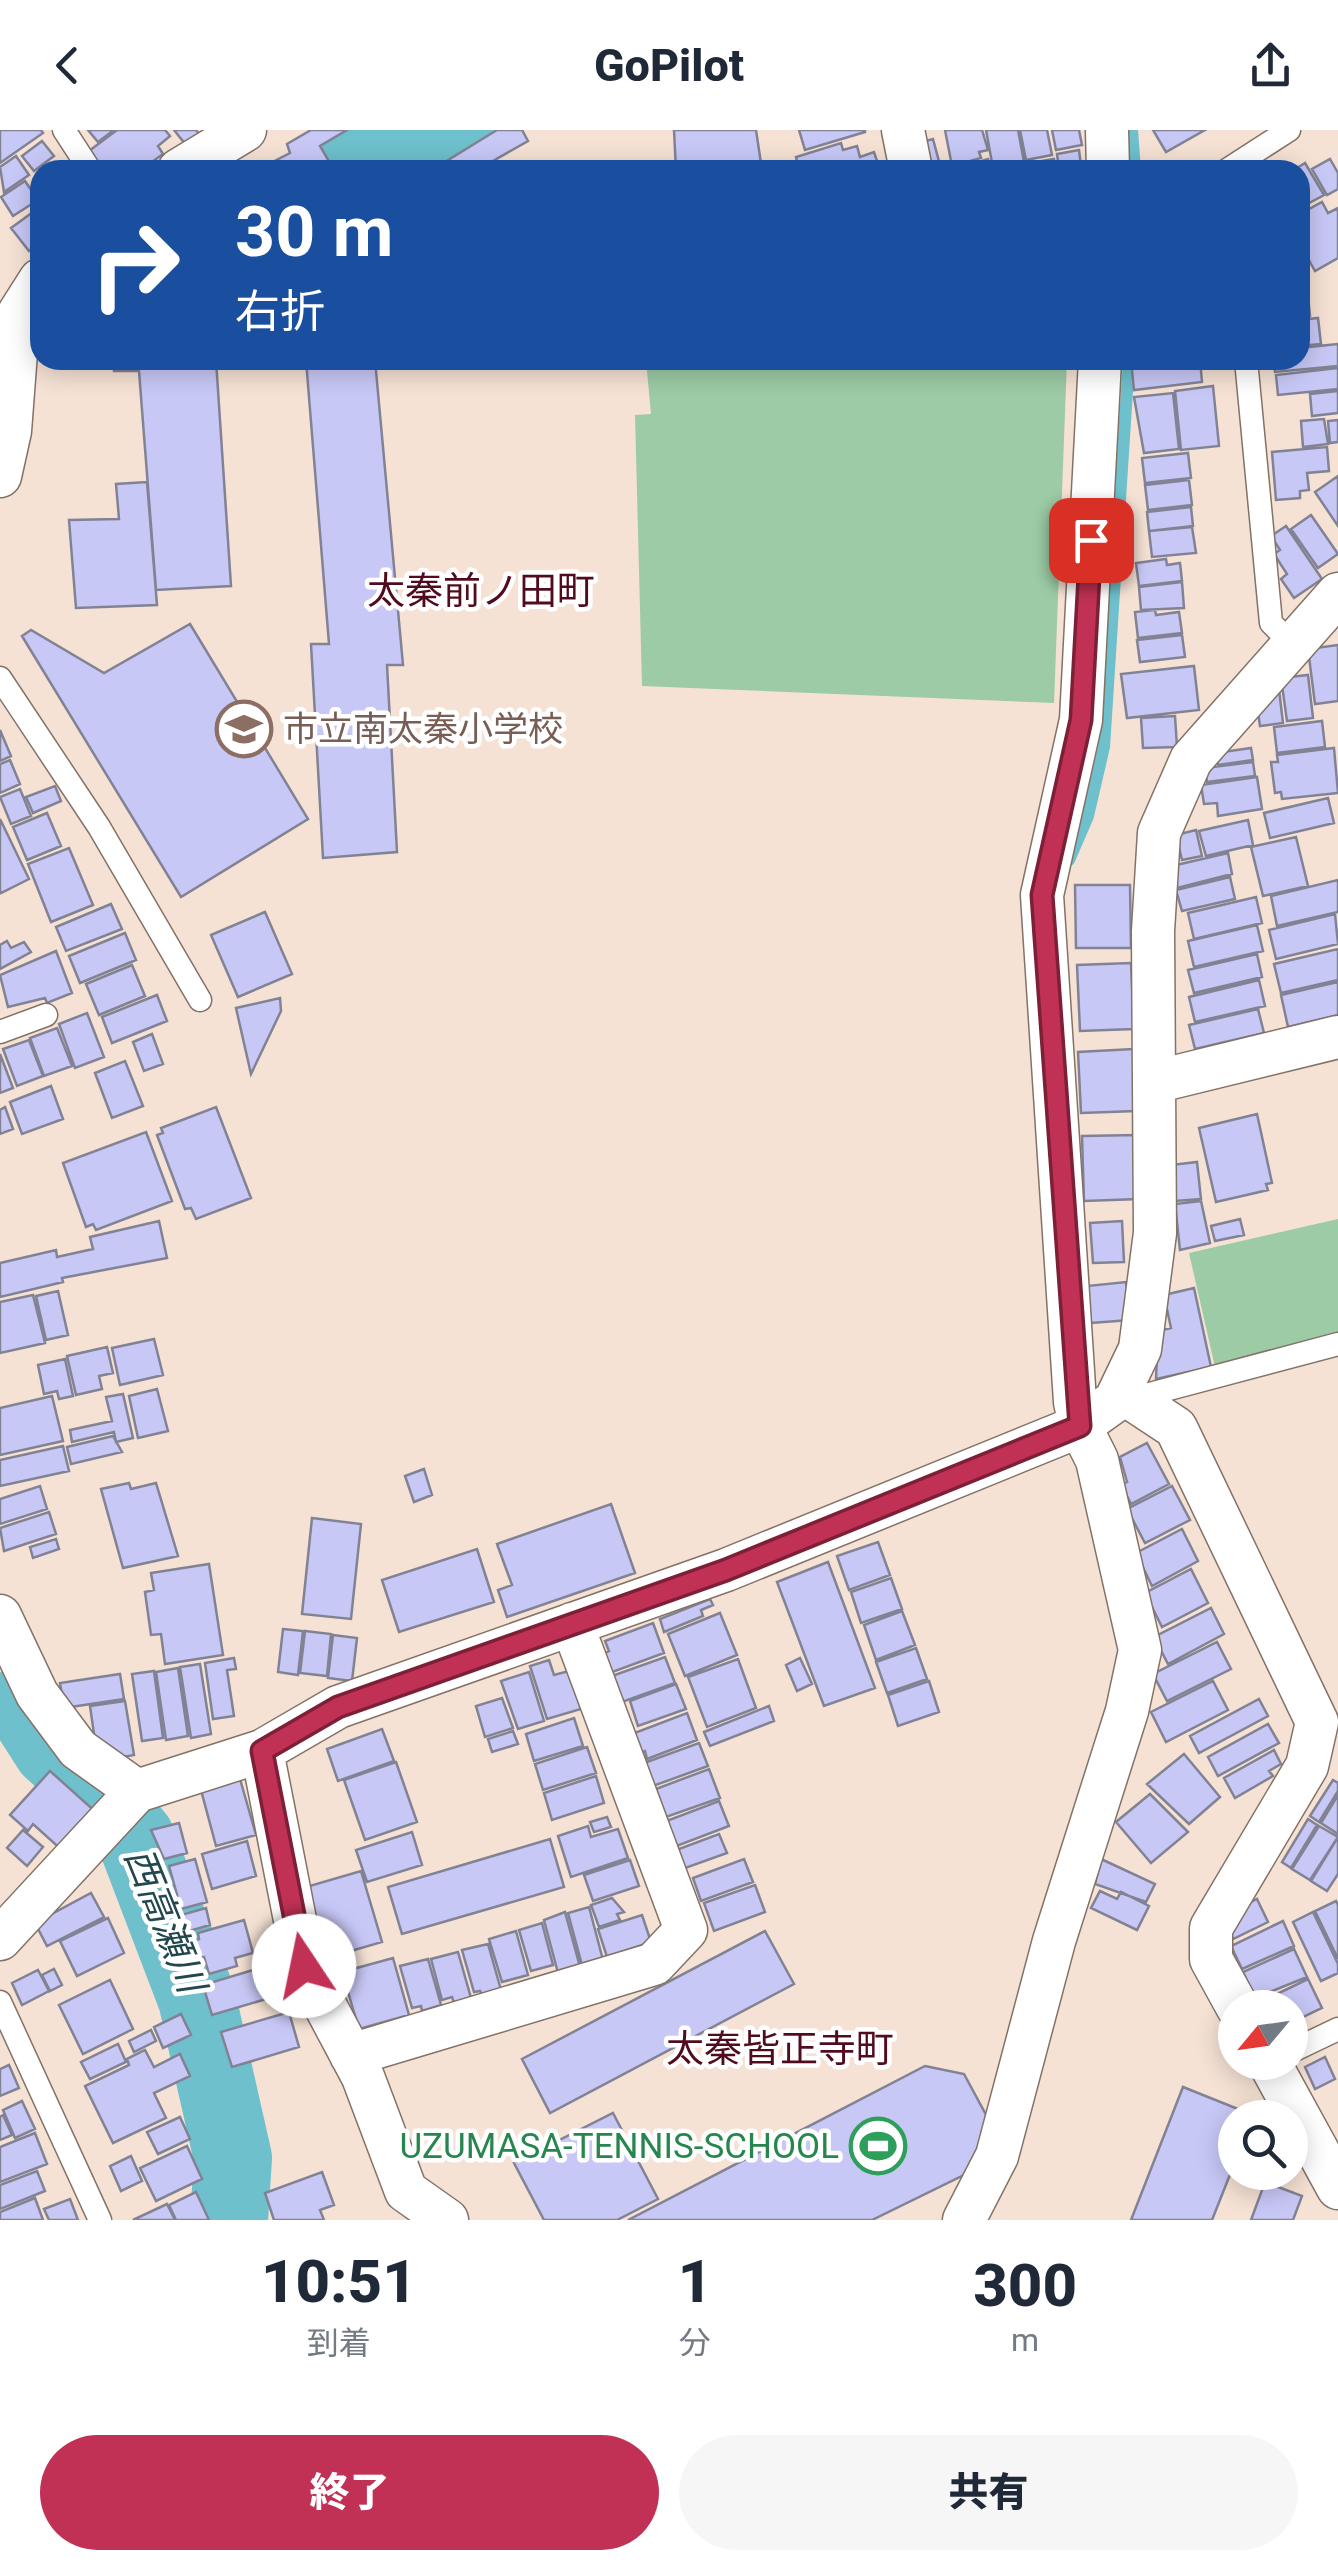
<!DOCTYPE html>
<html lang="ja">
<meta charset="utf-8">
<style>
:root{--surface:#fff;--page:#f6f6f7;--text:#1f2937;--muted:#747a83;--accent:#c13155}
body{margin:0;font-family:Roboto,"Noto Sans JP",sans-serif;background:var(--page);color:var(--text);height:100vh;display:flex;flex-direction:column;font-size:38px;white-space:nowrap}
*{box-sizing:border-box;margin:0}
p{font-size:32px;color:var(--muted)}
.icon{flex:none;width:55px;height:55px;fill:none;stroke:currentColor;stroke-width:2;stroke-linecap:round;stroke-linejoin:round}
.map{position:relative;height:2090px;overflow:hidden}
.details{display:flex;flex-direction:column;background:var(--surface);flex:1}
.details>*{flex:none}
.hud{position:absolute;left:30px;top:30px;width:1280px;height:210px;border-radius:30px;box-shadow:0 5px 25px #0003;background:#1a4fa0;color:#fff;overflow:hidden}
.needle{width:65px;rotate:241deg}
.controls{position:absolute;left:1218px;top:1860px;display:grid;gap:20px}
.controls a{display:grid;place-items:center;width:90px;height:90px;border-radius:50%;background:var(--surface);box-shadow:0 5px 25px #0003;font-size:50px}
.pin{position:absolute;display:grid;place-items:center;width:85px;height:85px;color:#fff;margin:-42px;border-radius:20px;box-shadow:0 5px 15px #0006}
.me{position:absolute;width:110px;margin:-55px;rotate:349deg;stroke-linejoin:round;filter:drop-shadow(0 0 8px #0008)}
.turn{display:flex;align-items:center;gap:35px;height:210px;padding:0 40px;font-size:45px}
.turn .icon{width:130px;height:130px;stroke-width:2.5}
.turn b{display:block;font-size:70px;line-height:85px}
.eta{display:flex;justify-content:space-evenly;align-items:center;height:170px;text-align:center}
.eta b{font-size:60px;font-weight:800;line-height:70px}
.button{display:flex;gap:20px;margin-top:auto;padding:20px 40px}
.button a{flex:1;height:115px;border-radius:60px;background:var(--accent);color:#fff;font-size:40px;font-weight:800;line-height:115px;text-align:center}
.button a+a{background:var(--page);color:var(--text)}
header{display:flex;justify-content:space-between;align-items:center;height:130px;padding:0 40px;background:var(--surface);font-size:45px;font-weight:800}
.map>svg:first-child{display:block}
.green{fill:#9ccba5}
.water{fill:#6dc0cc}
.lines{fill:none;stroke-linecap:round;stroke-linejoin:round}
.stream{stroke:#6dc0cc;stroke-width:12}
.river{stroke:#6dc0cc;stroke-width:78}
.building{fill:#c8c8f7;stroke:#828295;stroke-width:2.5}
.service-casing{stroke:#837266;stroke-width:25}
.minor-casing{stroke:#837266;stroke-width:45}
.service{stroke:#fff;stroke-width:22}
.minor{stroke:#fff;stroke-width:42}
.route-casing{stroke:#7d2037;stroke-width:25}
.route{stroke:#c13155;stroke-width:18}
.labels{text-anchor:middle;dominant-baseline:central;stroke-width:9;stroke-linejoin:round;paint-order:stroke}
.education-label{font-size:35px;fill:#785e54;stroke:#fff;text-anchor:start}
.leisure-label{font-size:35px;fill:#27864d;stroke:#fff;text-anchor:end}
.neighbourhood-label{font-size:38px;fill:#500b1e;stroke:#fff}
.water-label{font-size:38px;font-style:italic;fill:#22484e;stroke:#fff}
</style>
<header><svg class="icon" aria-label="back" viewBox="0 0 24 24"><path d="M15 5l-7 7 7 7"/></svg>GoPilot<svg class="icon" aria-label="share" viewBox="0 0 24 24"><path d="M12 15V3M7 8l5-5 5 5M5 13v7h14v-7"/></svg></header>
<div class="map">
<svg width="1338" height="2090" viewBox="0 0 1338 2090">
<rect width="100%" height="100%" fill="#f5e2d4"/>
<!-- green -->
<path class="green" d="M646,230H1067L1054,573L642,556L635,285L651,284Z
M1338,1089V1203L1215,1237L1189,1123Z"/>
<!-- water -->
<path class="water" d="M347,0H497L432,40H334L320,16Z"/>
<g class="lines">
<!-- stream -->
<path class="stream" d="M1132,0L1135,40
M1069,730L1088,686L1104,617L1129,230"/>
<!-- river -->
<path class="river" d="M23,1574L52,1619L92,1655L136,1709L197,1869L233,2028L229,2090"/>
</g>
<!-- building -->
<path class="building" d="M0,0H41L43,3L0,33Z
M88,0H114L98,12Z
M117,0H165L170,6L158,16L163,24L141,40H103L89,21Z
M174,0H196L199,4L186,15Z
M311,0H347L320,16L334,40H270L267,35L290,23L287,14Z
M497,0H522L528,11L477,40H432Z
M674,0H756L762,40H676Z
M799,0H865V2L805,20Z
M945,0H982L988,20L979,22L981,28L952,36Z
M986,0H1018L1024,32L993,38Z
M1020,0H1047L1052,25L1026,30Z
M1052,0H1079L1082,15L1056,20Z
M1153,0H1205L1166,22Z
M933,9L941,39L929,40L922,12Z
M42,11L54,26L34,41L22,26Z
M841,13L843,20L857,16L860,27L874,22L880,40H799L796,27Z
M1079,20L1081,36L1059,39L1057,24Z
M16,26L29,45L4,62L0,37Z
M988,29L991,40H952Z
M1054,29L1056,40H1031L1030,33Z
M1330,29L1338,43V59L1327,65L1312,39Z
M1305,33L1324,65L1300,78V40H1294Z
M25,51L38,70L13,86L1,67Z
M1322,72L1328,83L1338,78V128L1315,141L1300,114V84Z
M40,77V113L29,121L11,98Z
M1308,165L1310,186L1300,187V166Z
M1318,188L1321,214L1300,216V190Z
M1338,214V236L1275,242L1274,230H1300V218Z
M113,230H216L231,456L156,460L139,241H114Z
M306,230H375L403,535H387L397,722L323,728L311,514H329Z
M1131,230H1200L1202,252L1134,260Z
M1338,238V259L1278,265L1276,245Z
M1213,256L1219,316L1181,320L1175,261Z
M1338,261V283L1312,286L1310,264Z
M1173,263L1179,319L1144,323L1134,267Z
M1324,289L1328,314L1303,317L1301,291Z
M1338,290V312L1330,313L1328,291Z
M1327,317L1329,341L1307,343L1309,360L1300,361V368L1276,370L1272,322Z
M1188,323L1191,348L1145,353L1142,328Z
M1338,346V396L1315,362Z
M1189,350L1192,375L1148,380L1145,355Z
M147,352L157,475L76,478L69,390L119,389L116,354Z
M1191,377L1193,396L1149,401L1147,382Z
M1311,385L1338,424L1318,438L1291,399Z
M1286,396L1322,449L1294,468L1281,449L1287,444L1274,424L1280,420L1271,406Z
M1192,397L1196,423L1152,427L1149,401Z
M1166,429L1167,435L1180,433L1182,451L1139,456L1136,433Z
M1182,452L1184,478L1141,480L1139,457Z
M1155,480L1156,485L1179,482L1182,503L1138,508L1135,482Z
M190,494L308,689L181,767L22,506L31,500L104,543Z
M1182,505L1185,527L1140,532L1137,510Z
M1338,515V571L1315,574L1308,519Z
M1194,536L1199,580L1127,588L1121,544Z
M1308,545L1313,588L1287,591L1281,548Z
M1278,551L1283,593L1260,596L1256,568Z
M1175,586L1177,617L1143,618L1141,588Z
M1322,591L1325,617L1277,623L1274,597Z
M0,600L11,626L0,631Z
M1251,618L1253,630L1218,635L1216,623Z
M1334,618L1338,663L1282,669L1281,662L1275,663L1271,632H1278L1277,625Z
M10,630L20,654L0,663V634Z
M1253,632L1255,646L1207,652L1205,638Z
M1257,647L1262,679L1218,686L1217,673L1204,674L1201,655Z
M55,656L61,671L33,683L26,667Z
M20,659L31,686L11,694L0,667Z
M1328,668L1334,693L1270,708L1264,683Z
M47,683L61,716L27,730L13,697Z
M0,689L29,749L1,763L0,761Z
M1248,690L1253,715L1206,726L1199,701Z
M1196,700L1202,726L1182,730L1176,705Z
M1296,707L1308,756L1263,766L1251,717Z
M69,718L93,775L51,792L28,734Z
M1228,723L1232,744L1177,758L1172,736Z
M1230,747L1235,769L1182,781L1176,760Z
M1338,750V782L1277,796L1271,766Z
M1075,755H1130L1131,818H1076Z
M1256,767L1262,793L1194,809L1188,783Z
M111,774L122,799L66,821L56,797Z
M265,782L292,844L238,867L211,805Z
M1335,784L1338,814L1276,829L1269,800Z
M1257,795L1263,821L1194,837L1188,811Z
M125,803L136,830L80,853L69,826Z
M7,811L11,818L24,812L31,822L0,839V815Z
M1338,819V850L1281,863L1274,834Z
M56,821L72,863L47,873L45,868L8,877L0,845Z
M1257,824L1262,847L1194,863L1188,840Z
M1131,833L1134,899L1080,901L1077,835Z
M132,835L145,866L99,885L86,854Z
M1259,850L1265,876L1195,892L1189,867Z
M1338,852V885L1288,897L1281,865Z
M157,865L167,891L112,913L102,887Z
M280,868L281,881L251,944L236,878Z
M1258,879L1264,903L1195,919L1189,895Z
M87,883L104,927L75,938L59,894Z
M57,898L72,936L44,946L30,908Z
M152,904L163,934L144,941L133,912Z
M29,910L43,946L17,956L3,919Z
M1133,919L1136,981L1081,983L1078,922Z
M0,924L13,958L0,963Z
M125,931L143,976L112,988L95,943Z
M51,956L63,989L22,1004L10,972Z
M5,977L13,999L0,1004V980Z
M216,977L251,1068L196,1089L191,1078L185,1079L157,1005L163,1003L161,998Z
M1257,984L1272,1053L1266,1054L1268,1060L1216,1072L1199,998Z
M146,1002L172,1071L96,1100L93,1094L86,1097L63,1033Z
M1137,1005L1139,1069L1084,1071L1082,1006Z
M1197,1032L1201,1069L1175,1071L1171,1035Z
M1201,1071L1210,1113L1180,1120L1175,1074Z
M1240,1089L1244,1105L1215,1111L1211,1096Z
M159,1091L167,1128L62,1148L63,1152L0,1167V1133L56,1120L57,1127L93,1119L90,1107Z
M1122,1091L1124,1132L1093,1133L1090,1093Z
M1126,1152L1130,1190L1091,1193L1087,1156Z
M1194,1158L1211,1237L1156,1249L1158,1201L1171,1198L1164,1165Z
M58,1161L68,1205L46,1210L36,1166Z
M33,1165L45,1213L0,1223V1172Z
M154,1209L163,1245L120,1255L112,1218Z
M107,1217L113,1243L99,1246L102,1259L76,1265L67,1226Z
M65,1229L73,1266L59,1269L57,1261L44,1264L38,1235Z
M157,1259L168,1301L138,1308L129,1266Z
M123,1264L133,1308L116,1312L114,1302L72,1312L70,1300L112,1291L106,1267Z
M52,1266L63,1311L0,1325V1278Z
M113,1306L122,1322L71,1334L67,1317Z
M1147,1313L1169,1354L1131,1374L1121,1354L1127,1352L1120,1327Z
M63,1316L69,1341L0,1356V1330Z
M424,1339L432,1365L414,1372L405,1346Z
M129,1353L131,1359L156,1353L178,1426L123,1438L101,1359Z
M40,1356L47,1379L0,1394V1369Z
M1172,1356L1190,1390L1145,1413L1127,1379Z
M611,1374L635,1443L507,1487L498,1460L512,1455L497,1414Z
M49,1382L56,1404L4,1421L0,1398Z
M312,1388L361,1394L351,1489L302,1484Z
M1182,1399L1198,1431L1152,1456L1136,1423Z
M56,1409L59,1419L33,1428L30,1417Z
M878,1412L890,1445L849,1460L837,1426Z
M477,1419L494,1472L399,1502L382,1450Z
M828,1432L875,1558L824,1576L777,1452Z
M209,1434L223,1525L165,1534L161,1504L151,1505L145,1462L154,1460L151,1443Z
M1191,1439L1208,1473L1162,1497L1145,1463Z
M891,1448L902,1479L861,1493L851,1462Z
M710,1469L713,1475L701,1480L703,1486L664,1502L660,1489Z
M1211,1478L1224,1504L1168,1534L1154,1507Z
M902,1481L915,1515L876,1530L864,1495Z
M720,1483L737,1525L685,1546L668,1504Z
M653,1493L664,1523L607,1544L600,1525L609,1521L605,1511Z
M283,1499L303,1501L298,1545L278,1542Z
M305,1501L331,1504L327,1546L300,1543Z
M333,1505L357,1508L352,1551L328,1548Z
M1217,1512L1231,1539L1167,1571L1153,1544Z
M916,1518L927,1549L887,1563L876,1532Z
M665,1527L675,1553L622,1572L612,1546Z
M234,1528L236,1539L227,1540L234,1586L213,1589L205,1533Z
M800,1528L812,1554L797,1561L786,1535Z
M738,1529L756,1578L707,1597L688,1547Z
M549,1530L554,1545L569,1541L581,1579L547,1589L530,1536Z
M200,1534L211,1604L191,1608L180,1537Z
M178,1538L188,1606L166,1610L156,1542Z
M154,1541L163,1608L142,1611L132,1544Z
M529,1542L544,1591L518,1599L501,1551Z
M120,1544L124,1569L64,1578L60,1553Z
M929,1551L939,1582L898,1596L888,1565Z
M1213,1551L1228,1580L1166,1612L1151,1582Z
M676,1554L686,1579L638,1596L630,1571Z
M502,1568L513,1598L485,1607L476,1576Z
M1259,1569L1268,1586L1199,1623L1190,1606Z
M125,1571L134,1625L123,1627L95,1611L90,1576Z
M769,1576L774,1591L710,1616L704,1602Z
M687,1583L697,1610L647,1629L645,1621L639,1624L632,1604Z
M574,1588L583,1616L534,1631L526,1604Z
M1268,1594L1279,1613L1218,1646L1208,1627Z
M382,1599L394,1631L338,1651L327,1619Z
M513,1601L518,1614L492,1622L488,1609Z
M699,1613L708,1636L653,1656L644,1633Z
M587,1617L596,1643L543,1660L535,1634Z
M1274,1620L1281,1634L1269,1641L1273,1646L1235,1668L1224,1648Z
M1184,1624L1220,1667L1189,1694L1147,1654Z
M396,1632L417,1692L365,1710L344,1650Z
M709,1639L720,1668L666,1687L656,1659Z
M50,1641L98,1684L64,1722L33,1694L28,1701L10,1685Z
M596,1646L604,1673L552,1690L544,1663Z
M240,1649L256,1705L216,1716L201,1660Z
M1333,1650L1338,1653V1661L1319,1692L1310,1686Z
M1150,1664L1188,1702L1151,1733L1116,1692Z
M1338,1665V1704L1321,1693Z
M719,1671L729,1696L674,1717L664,1692Z
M607,1687L611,1697L594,1702L590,1692Z
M1308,1689L1317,1695L1291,1738L1282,1732Z
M179,1693L187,1723L164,1729L151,1700Z
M588,1696L591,1707L618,1699L628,1728L571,1747L558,1706Z
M1319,1696L1338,1707L1310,1750L1292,1739Z
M23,1700L43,1717L27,1736L7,1718Z
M412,1702L422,1735L367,1752L356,1720Z
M719,1704L727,1723L677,1741L671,1722Z
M1338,1707V1744L1327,1761L1311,1751Z
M550,1709L564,1757L402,1804L388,1757Z
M247,1711L256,1746L212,1759L202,1724Z
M195,1729L207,1772L181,1779L169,1736Z
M744,1729L753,1752L701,1771L693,1748Z
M1101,1729L1155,1754L1146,1772L1095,1754Z
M630,1730L639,1756L593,1771L584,1745Z
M361,1741L382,1812L327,1828L306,1757Z
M755,1755L765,1782L714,1801L704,1773Z
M1100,1761L1117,1769L1121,1762L1149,1776L1137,1800L1091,1778Z
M91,1763L104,1787L47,1816L35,1793Z
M612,1768L624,1782L617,1784L620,1790L599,1797L591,1775Z
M1257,1769L1268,1792L1233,1809L1222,1786Z
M1336,1771L1338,1775V1829L1315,1781Z
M589,1777L603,1830L582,1835L568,1783Z
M206,1778L210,1795L186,1802L181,1785Z
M565,1782L580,1837L558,1843L544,1790Z
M1313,1782L1338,1834V1843L1321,1851L1293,1792Z
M642,1785L651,1812L607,1827L598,1799Z
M108,1788L124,1823L77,1846L60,1811Z
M244,1790L253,1823L235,1828L237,1836L209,1844L204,1827L197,1829L192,1811L199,1809L198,1803Z
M1283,1791L1294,1816L1242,1839L1231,1816Z
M542,1793L553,1835L531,1841L519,1800Z
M516,1801L528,1845L502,1852L489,1809Z
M765,1801L794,1854L550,1983L522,1929Z
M488,1814L501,1860L482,1865L480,1861L474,1862L462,1820Z
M1294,1819L1307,1847L1255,1868L1243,1842Z
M458,1822L471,1868L454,1873L452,1867L442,1870L431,1829Z
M393,1828L409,1885L359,1899L348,1862L340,1864L335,1844Z
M428,1829L441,1875L422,1881L421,1876L412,1878L400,1836Z
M263,1837L273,1867L212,1885L203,1855Z
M54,1839L62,1855L50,1861L42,1845Z
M38,1840L49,1861L22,1875L12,1853Z
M1308,1849L1322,1878L1293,1892L1290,1878L1279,1863Z
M110,1850L133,1899L83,1924L59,1875Z
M1277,1865L1283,1878H1265L1262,1872Z
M289,1882L299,1917L232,1937L221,1902Z
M181,1884L191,1905L163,1918L154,1897Z
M151,1900L156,1911L134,1922L129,1911Z
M118,1914L126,1932L90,1949L81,1932Z
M145,1920L154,1937L180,1924L190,1946L154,1963L166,1988L113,2013L85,1956L129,1935L127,1929Z
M1325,1927L1335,1949L1315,1959L1305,1937Z
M9,1935L19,1958L0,1966V1939Z
M925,1936L964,1944L992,1996L980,2037L872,2090H628Z
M1183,1957L1253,1985L1235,1988V2032L1212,2090H1131Z
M22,1971L35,1999L15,2008L3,1980Z
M613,1983L658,2069L617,2090H544L514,2033Z
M3,1985L12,2005L0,2010V1987Z
M180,1987L190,2009L158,2024L147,2002Z
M35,2003L47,2034L0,2052V2017Z
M187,2016L202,2049L156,2071L140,2038Z
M131,2026L142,2051L121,2061L110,2036Z
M37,2041L45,2061L0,2079V2055Z
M322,2042L334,2075L320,2080L324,2090H274L265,2063Z
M1265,2052L1302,2066L1293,2090H1251Z
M196,2062L209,2090H176L169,2075Z
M35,2068L43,2090H0V2082Z
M70,2069L78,2090H49L44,2079Z
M167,2074L175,2090H133Z"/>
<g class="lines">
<!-- service casing -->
<g class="service-casing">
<path id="service" d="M64,0L90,40
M1227,40L1289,0
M1246,230L1271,493L1292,514
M0,548L99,697L200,870
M0,902L46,885
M1131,1269L1338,1214
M0,1872L100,2090
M1290,1922L1338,1899"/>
</g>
<!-- minor casing -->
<g class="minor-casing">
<path id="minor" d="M903,0L911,40
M1107,0L1108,40
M179,40L245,0
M0,346L10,301L19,183L40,150
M1154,952L1338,907
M1120,1261L1176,1298L1317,1592L1307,1636L1211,1798V1829L1238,1878
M0,1486L37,1564L78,1619L137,1661
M262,1621L304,1836L363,1947L406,2061L447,2090
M0,1809L137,1661L262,1621L338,1577L726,1440L1080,1296L1115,1271L1140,1219L1155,1103L1153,801L1159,703L1191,630L1338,464
M351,1925L654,1834L686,1800L572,1494
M1269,1932L1338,2058
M964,2090L997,2026L1054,1811L1127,1581L1140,1520L1097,1330L1080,1296L1075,1272L1042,765L1081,590L1100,230"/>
</g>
<!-- service -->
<use href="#service" class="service"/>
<!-- minor -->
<use href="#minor" class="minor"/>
</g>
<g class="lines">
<!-- route casing -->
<g class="route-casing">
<path id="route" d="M304,1836L262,1621L338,1577L726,1440L1080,1296L1042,765L1081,590L1091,410"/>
</g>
<!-- route -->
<use href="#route" class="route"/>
</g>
<!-- icons -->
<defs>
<g id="school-ring" transform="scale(2.875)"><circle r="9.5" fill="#fff" stroke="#8d6e63" stroke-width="1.5"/><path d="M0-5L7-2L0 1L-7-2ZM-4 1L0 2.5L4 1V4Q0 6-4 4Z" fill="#8d6e63"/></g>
<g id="stadium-ring" transform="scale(2.875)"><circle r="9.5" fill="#fff" stroke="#2e9e5b" stroke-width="1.5"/><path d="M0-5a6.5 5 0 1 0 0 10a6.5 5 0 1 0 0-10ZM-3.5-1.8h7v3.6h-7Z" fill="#2e9e5b"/></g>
</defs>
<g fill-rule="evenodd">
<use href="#school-ring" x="244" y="599"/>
<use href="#stadium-ring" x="878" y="2016"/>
</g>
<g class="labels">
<!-- education labels -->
<g class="education-label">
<text x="283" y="599">市立南太秦小学校</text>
</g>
<!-- leisure labels -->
<g class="leisure-label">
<text x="839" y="2016">UZUMASA-TENNIS-SCHOOL</text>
</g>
<!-- neighbourhood labels -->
<g class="neighbourhood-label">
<text x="481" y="461">太秦前ノ田町</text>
<text x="780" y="1919">太秦皆正寺町</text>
</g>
<!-- water labels -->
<g class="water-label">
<text transform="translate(165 1790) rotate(68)">西高瀬川</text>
</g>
</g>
</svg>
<div class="controls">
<a><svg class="needle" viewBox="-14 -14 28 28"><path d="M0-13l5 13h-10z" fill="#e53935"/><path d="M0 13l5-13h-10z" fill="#747a83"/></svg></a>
<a><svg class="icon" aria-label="search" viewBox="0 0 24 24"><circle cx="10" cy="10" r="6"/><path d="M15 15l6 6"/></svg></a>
</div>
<div class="pin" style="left:1091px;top:410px;background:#d93025"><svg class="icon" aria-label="arrive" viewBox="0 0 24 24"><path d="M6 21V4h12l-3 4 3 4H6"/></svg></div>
<svg class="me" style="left:304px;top:1836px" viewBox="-20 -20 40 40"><circle r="19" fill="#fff"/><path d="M0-13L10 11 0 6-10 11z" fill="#c13155"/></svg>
<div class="hud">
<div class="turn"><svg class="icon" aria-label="right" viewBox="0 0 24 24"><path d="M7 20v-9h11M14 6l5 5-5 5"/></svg><div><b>30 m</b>右折</div></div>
</div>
</div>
<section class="details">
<div class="eta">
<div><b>10:51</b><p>到着</p></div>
<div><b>1</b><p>分</p></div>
<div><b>300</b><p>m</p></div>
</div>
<div class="button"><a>終了</a><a>共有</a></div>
</section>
